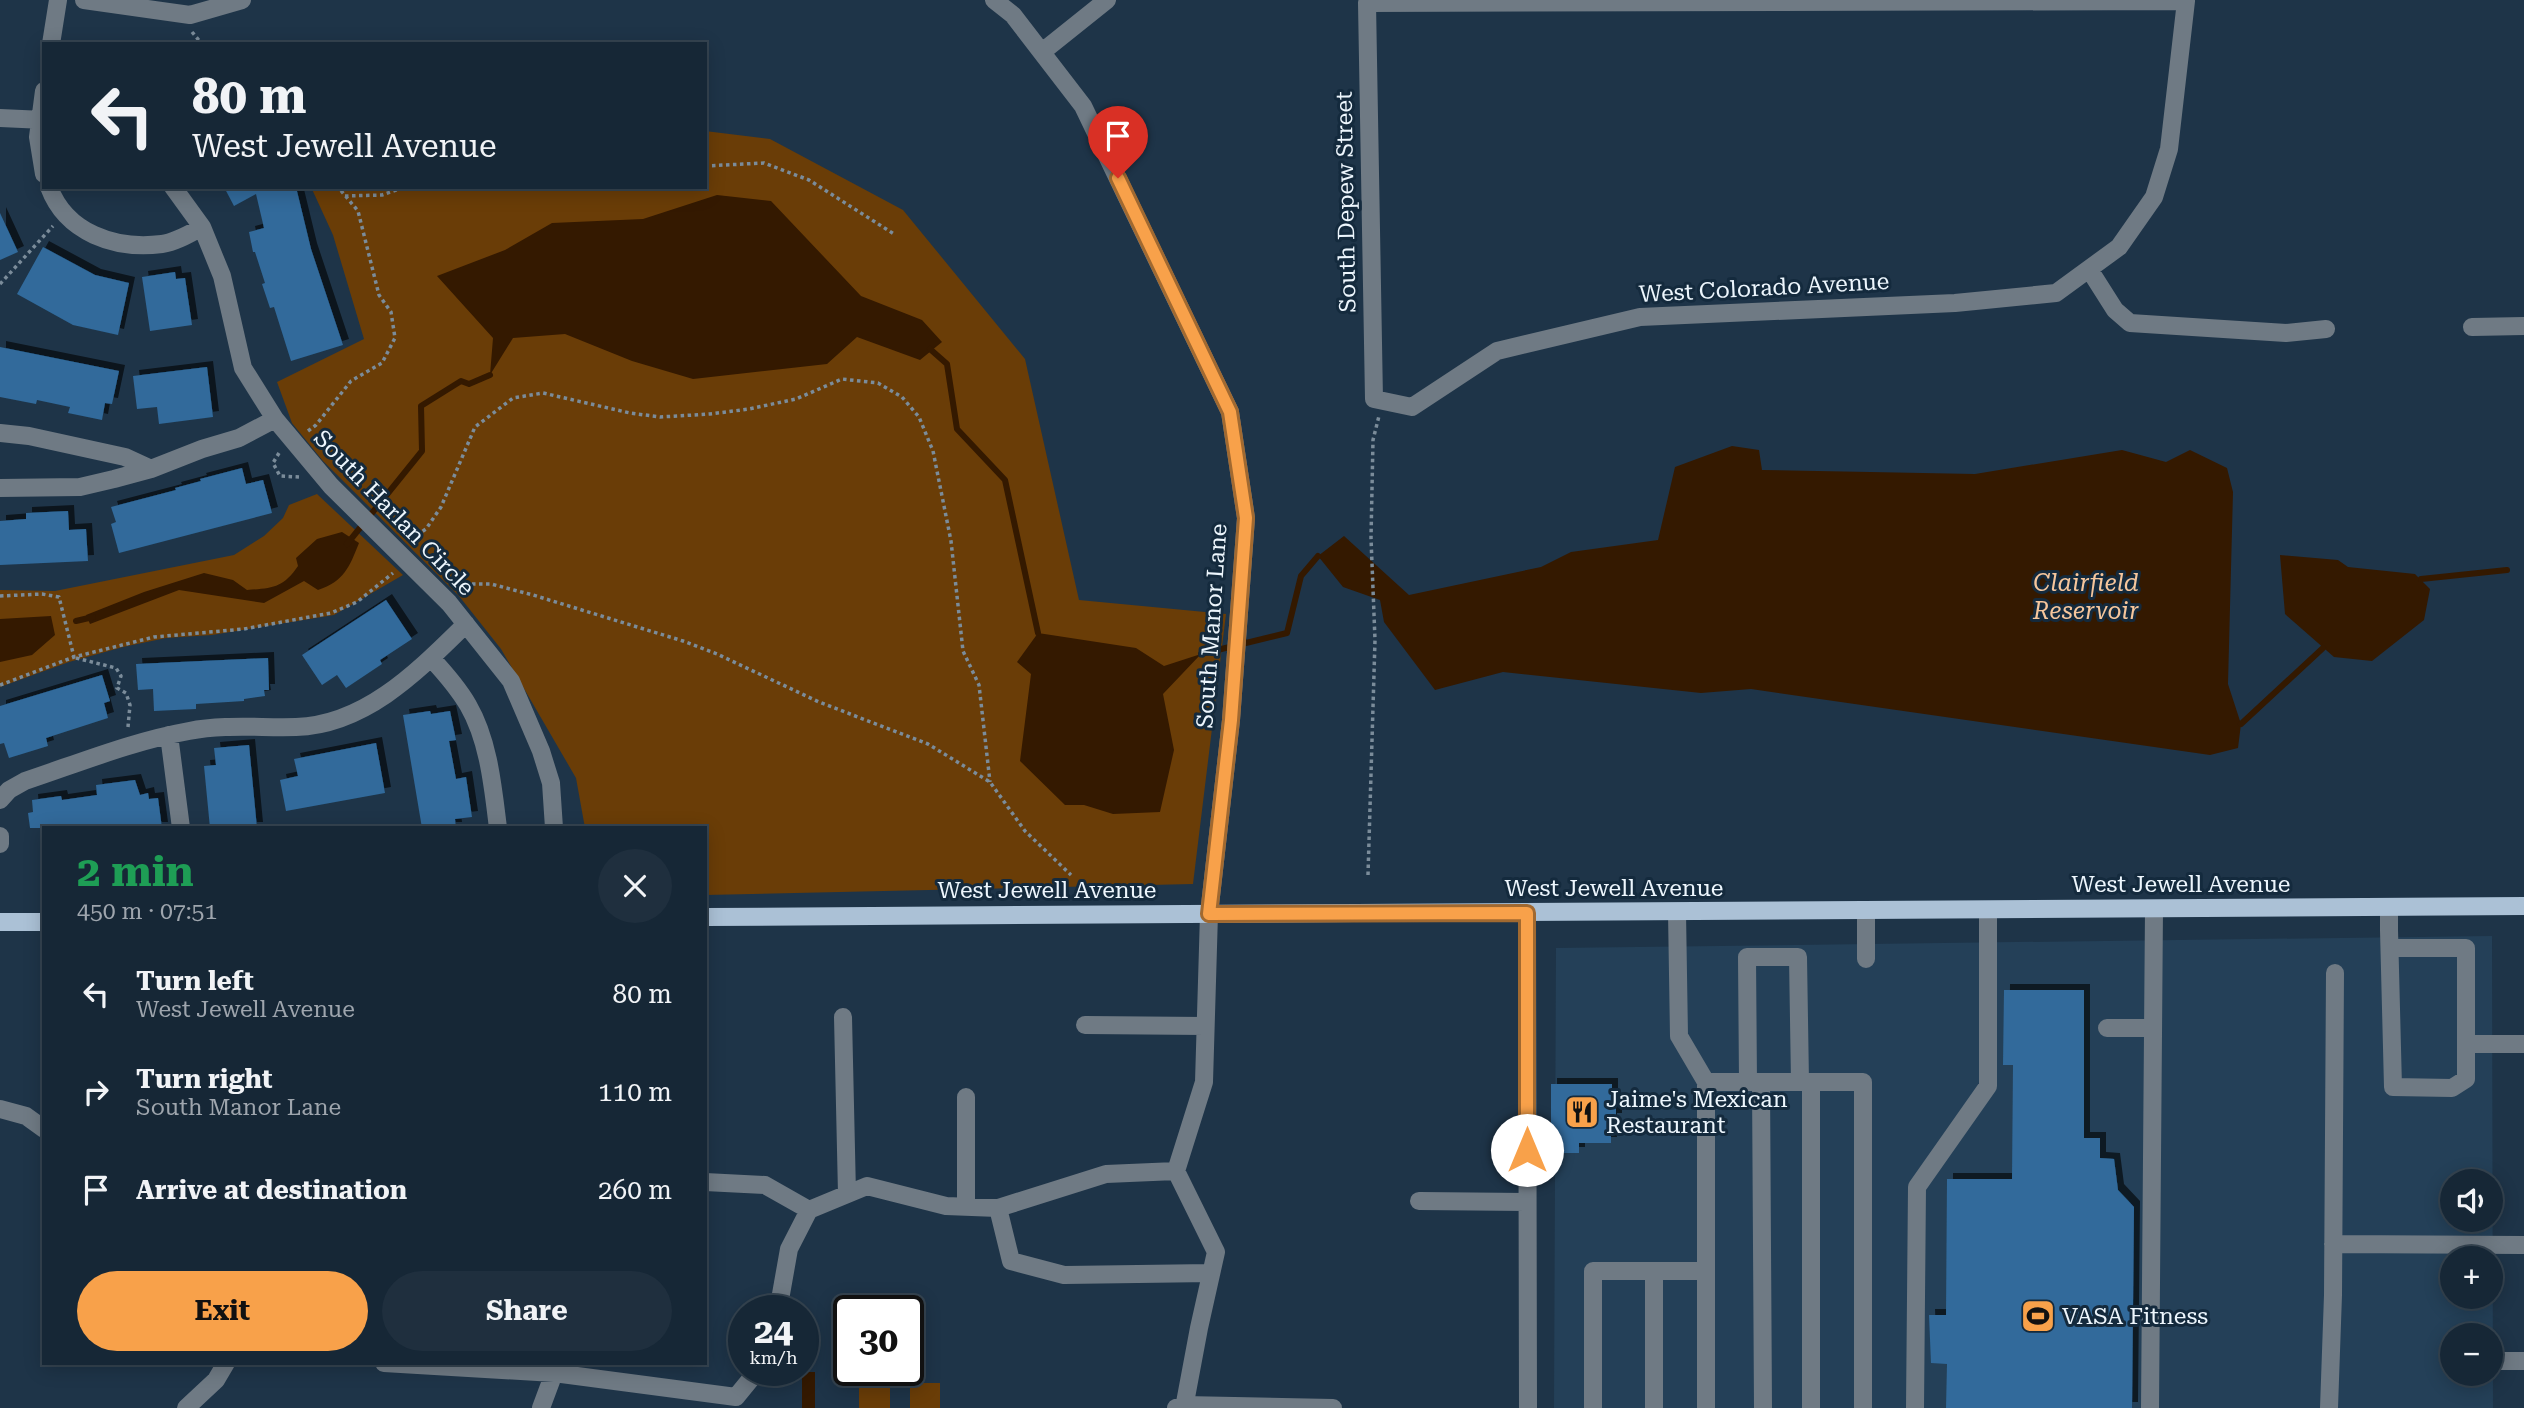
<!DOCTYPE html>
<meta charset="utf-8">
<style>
:root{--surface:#162736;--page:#1f2f3e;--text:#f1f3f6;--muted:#9ea5ad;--line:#354451;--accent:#f8a14a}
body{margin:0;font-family:"Roboto Serif",serif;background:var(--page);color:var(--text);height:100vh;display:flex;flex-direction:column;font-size:26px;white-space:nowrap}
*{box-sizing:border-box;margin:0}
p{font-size:23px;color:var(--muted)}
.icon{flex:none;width:38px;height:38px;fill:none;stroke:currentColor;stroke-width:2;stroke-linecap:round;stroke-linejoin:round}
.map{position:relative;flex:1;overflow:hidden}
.details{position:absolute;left:42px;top:826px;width:665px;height:539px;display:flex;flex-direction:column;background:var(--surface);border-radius:0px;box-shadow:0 4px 18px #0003,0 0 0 2px var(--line)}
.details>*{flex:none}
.guide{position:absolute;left:42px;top:42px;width:665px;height:147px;border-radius:0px;box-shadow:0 4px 18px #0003,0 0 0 2px var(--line);background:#162736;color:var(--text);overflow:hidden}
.buttons{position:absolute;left:2440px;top:1169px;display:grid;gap:14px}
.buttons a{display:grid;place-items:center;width:63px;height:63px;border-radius:50%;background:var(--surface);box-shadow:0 4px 18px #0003,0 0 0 2px var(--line);font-size:35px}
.speed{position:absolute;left:728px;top:1295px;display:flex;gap:14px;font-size:35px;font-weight:700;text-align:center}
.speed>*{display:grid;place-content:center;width:91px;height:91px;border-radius:50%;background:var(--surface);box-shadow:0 4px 18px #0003,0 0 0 2px var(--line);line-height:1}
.speed small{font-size:18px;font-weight:400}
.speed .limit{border:4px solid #111;border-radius:10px;background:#fff;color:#111}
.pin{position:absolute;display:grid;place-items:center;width:60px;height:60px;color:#fff;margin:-72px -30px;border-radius:50% 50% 50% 0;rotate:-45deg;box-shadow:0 0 7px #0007}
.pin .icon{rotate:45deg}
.me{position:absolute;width:77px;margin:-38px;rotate:0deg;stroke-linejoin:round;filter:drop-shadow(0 0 5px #0008)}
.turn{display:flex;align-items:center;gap:24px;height:147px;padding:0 35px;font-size:32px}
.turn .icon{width:91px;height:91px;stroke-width:2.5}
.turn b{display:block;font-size:49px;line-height:60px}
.round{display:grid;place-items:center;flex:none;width:74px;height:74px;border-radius:37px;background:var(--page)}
.overview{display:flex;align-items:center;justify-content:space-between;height:119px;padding:0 35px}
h1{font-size:42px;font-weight:700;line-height:52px;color:#1e9e55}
.cta{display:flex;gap:14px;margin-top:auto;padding:14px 35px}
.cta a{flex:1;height:80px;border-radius:42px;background:var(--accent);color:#111;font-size:28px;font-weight:700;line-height:80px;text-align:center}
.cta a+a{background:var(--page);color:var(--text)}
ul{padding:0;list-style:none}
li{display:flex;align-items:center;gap:21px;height:98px;padding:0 35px}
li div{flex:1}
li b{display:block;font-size:26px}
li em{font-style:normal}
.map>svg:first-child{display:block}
.built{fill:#244058;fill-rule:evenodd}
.green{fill:#6a3d07}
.water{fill:#341900}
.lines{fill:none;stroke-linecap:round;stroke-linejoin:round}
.stream{stroke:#341900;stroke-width:6}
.building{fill:#306a9b;filter:url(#shadow)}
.path{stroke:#7b8c9a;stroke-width:3.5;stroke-dasharray:3.5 3.5;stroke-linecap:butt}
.minor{stroke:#6f7a84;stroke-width:18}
.major{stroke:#abc1d6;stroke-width:18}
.route-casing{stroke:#a16930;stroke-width:18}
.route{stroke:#f8a14a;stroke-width:12}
.labels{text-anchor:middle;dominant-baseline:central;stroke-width:6;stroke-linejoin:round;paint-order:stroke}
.street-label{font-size:23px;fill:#edf6fd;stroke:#142a3d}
.poi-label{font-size:23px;fill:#edf6fd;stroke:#142a3d;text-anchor:start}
.water-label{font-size:24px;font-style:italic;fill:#f6c69c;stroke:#142a3d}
</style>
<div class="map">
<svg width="2524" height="1408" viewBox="0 0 2524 1408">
<defs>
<filter id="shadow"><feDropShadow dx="6" dy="-6" stdDeviation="0" flood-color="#0009"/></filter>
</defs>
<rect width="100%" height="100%" fill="#1e3448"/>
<!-- built -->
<path class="built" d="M2492,936L2493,1408H1554L1556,948ZM2452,1181H2490V1220H2452ZM2452,1258H2490V1297H2452ZM2452,1335H2490V1374H2452Z"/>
<!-- green -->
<path class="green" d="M705,131L770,139L903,210L1025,359L1079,600L1226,614L1193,884L705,895V828H585L576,778L501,649L459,596L323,461L292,423L277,382L364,339L333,235L311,187H705Z
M317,494L403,575L334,615L212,635L166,638L123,647L69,662L0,687V590L55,591L234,555L264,536L283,518L289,505Z
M859,1383H890V1408H859Z
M910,1383H940V1408H910Z"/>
<!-- water -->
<path class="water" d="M717,195L771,201L861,296L922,320L942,342L920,360L857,337L827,364L693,379L632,361L565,334L513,338L490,375L493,338L437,276L505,250L552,223L643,219Z
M1732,446L1759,450L1762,470L1975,474L2122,450L2166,462L2190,450L2227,468L2233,492L2228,684L2241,724L2238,748L2210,755L1751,689L1701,693L1503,672L1435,690L1384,622L1380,600L1343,587L1318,556L1344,536L1409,595L1541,567L1571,552L1658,540L1675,467Z
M342,532L359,543C349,568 344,581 318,590L304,581L264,603L179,590L90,624L86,615L144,592L204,573L233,580L247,590C273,588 283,588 298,566L296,558L317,539Z
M2280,555L2338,560L2348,567L2415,574L2430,589L2424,620L2372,661L2334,657L2285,614Z
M51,616L55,635L32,655L0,662V619Z
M1038,633L1136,648L1164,666L1201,654L1163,694L1174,750L1160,812L1113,814L1084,805H1065L1020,761L1031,674L1017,662Z
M802,1372H815V1408H802Z"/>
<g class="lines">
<!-- stream -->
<path class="stream" d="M930,349L947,364L957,429L1005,480L1038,633
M347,544L422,451L421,406L461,381L469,384L490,375
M2421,579L2507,570
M76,621L93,617
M1201,654L1287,633L1301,576L1318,556
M2241,724L2323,648"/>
</g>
<!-- building -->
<path class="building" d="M224,187H296L311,249L343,345L291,361L274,307L270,308L262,284L265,283L255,252H253L249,232L264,228L256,194L234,206Z
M0,213L18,252L0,260Z
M43,247L95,275L129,283L118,335L73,325L17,294Z
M175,272L176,279L185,278L192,325L150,331L142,277Z
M0,347L119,371L112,404L105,403L102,420L68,413L70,407L37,400L36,404L0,397Z
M207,367L213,417L159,424L157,407L137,409L133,376Z
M242,468L246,484L263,480L272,513L119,553L111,524L116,522L111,507L176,490L175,488L201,481L200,479Z
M68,511L69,530L86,529L88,561L0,565V521L26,519V513Z
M386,600L412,639L380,660L382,664L346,688L337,675L322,685L302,655Z
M268,658L269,690H264L265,696L244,699V701L196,704V709L154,711L153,689L138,690L136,664Z
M102,675L110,701L104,703L108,718L46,738L48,746L9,758L4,743L0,744V706Z
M430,711L431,714L450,711L456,740L449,741L456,779L466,777L472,817L455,819L456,828H422L403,715Z
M376,743L385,793L286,811L280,780L298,776L294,759Z
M249,745L257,828H210L204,766L216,765L214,748Z
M135,780L140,795L148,793L149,799L158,798L162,828H30L28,813L33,812L32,800L61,796L62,800L97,795L96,785Z
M2004,990H2084V1138H2100V1158L2114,1159L2118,1190L2134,1207L2132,1408H1946L1947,1364L1931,1363L1929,1315H1946L1947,1179H2012L2013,1065H2003Z
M1551,1084H1612V1101H1616V1119H1611V1143H1579V1153H1551Z"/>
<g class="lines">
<!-- path -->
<path class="path" d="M192,32L202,44
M705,166L764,163L809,180L894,234
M345,196L382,195L405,187
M0,284L53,226
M308,431L316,425L351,381L382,363L395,338L391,312L379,295L358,211L338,187
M279,453L273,463L280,476L299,477
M411,539L426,529L441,507L475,427L513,398L543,393L630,413L660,417L710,414L749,409L796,399L842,379L878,383L902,397L919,417L933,451L951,541L963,651L979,685L990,782
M465,584H491L533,595L683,641L717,654L819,702L928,744L990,782L1025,831L1071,875
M0,596L42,594L59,597L74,657
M76,658L116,668L121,676L117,688L126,693L130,705L128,727
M0,685L74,657L154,637L244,629L331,613L357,602L393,573
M1368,875L1375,640L1371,538L1373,440L1379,416"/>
<!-- minor -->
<path class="minor" d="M84,0L190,15L242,0
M994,0L1013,15L1083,106L1230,412L1246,518L1231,720L1209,914L1204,1082L1176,1171
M2186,1L1367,3L1374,399L1412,407L1497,351L1640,317L1955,303L2056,293L2119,247L2154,197L2169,149L2186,1V0
M51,44L58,0
M1042,52L1107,0
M44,91L38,137L44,174
M0,118L44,120
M49,187C66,233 115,250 162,244C176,242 189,234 202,227
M173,187L202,227L222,276L243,368L275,419L331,486L449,603L511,681L541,751L551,783L554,828
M2089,269L2115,310L2130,323L2286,333L2326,329
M2472,327L2524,326
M0,433L29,436L125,457L151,469
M0,488L80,487L114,479L151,469L202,449L239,438L275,419
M431,658C445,673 458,688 468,705C489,741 493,788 498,828
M169,735L181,828
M0,800L9,790L25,781C79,763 133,741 189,731C224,724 260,728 296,727C366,725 419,670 466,624
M0,836V844
M2389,907V930L2393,1087L2452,1088L2466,1079V948H2390
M1866,911V959
M1527,913L1528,1408
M843,1017L847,1194
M1085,1025L1205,1026
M2107,1028H2153
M2466,1044H2524
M1706,1082H1863V1408
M1748,1082L1747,957H1798L1800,1082
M1761,1082L1763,1408
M1811,1082V1408
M966,1097V1207
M0,1109L26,1116L44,1129
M705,1182L765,1185L809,1210
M1419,1201L1527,1202
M998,1208L1011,1261L1064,1275L1211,1273
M2333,1244L2524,1245
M1654,1271V1408
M1706,1271V1408
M778,1311L789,1249L809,1210L867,1186L946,1206L998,1208L1106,1174L1176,1171L1216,1252L1199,1328L1184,1408
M2490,1361H2524
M384,1363L554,1373L736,1397
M736,1397L758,1370
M186,1408L216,1380L226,1363
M541,1408L554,1373V1365
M1176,1408L1184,1405L1333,1408
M1593,1408V1271H1706V1082L1679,1036L1677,912
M1915,1408L1917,1187L1988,1086V910
M2150,1408L2154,909
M2329,1408L2333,1295L2335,973"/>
<!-- major -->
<path class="major" d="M705,917L2524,906
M0,922H44"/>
</g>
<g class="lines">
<!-- route casing -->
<g class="route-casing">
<path id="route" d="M1118,178L1230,412L1246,518L1231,720L1209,914L1527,913V1150"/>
</g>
<!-- route -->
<use href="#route" class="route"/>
</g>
<!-- icons -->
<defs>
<g id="restaurant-square" transform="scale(1.75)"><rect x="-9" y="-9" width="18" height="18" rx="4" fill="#f8a14a" stroke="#142a3d"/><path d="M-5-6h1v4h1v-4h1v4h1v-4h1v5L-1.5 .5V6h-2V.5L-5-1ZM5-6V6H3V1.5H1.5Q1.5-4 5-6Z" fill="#111"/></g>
<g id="stadium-square" transform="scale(1.75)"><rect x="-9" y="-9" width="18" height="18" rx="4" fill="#f8a14a" stroke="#142a3d"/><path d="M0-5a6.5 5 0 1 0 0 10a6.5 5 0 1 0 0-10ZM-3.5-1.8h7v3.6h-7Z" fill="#111"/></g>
</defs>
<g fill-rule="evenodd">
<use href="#restaurant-square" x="1582" y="1112"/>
<use href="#stadium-square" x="2038" y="1316"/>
</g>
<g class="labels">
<!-- street labels -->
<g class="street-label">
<text transform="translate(1346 202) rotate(-91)">South Depew Street</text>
<text transform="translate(1764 288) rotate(-3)">West Colorado Avenue</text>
<text transform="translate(394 513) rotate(46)">South Harlan Circle</text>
<text transform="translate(1212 626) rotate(-86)">South Manor Lane</text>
<text x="2181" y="884">West Jewell Avenue</text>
<text x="1614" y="888">West Jewell Avenue</text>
<text x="1047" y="890">West Jewell Avenue</text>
</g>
<!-- poi labels -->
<g class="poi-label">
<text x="1606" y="1099">Jaime's Mexican<tspan x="1606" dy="26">Restaurant</tspan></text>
<text x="2062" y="1316">VASA Fitness</text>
</g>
<!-- water labels -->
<g class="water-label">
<text x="2086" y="583">Clairfield<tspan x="2086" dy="28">Reservoir</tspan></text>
</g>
</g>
</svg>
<div class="buttons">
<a><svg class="icon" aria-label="sound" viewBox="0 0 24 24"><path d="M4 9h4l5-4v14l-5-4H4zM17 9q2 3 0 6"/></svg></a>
<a>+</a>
<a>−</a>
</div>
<div class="speed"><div>24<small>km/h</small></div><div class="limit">30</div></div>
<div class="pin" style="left:1118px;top:178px;background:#d93025"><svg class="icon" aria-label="arrive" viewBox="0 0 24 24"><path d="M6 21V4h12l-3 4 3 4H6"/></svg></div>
<svg class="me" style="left:1527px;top:1150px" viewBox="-20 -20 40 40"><circle r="19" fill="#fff"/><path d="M0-13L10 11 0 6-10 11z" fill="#f8a14a"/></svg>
<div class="guide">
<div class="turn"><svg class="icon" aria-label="left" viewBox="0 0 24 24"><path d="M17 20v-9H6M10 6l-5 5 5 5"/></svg><div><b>80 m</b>West Jewell Avenue</div></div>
</div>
<section class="details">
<div class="overview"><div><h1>2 min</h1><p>450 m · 07:51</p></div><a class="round"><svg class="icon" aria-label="close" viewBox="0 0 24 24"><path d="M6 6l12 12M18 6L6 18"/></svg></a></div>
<ul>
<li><svg class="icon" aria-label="left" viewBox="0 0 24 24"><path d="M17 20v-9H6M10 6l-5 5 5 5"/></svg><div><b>Turn left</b><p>West Jewell Avenue</p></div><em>80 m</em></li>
<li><svg class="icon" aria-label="right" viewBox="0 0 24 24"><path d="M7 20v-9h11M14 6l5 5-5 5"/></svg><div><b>Turn right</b><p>South Manor Lane</p></div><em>110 m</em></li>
<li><svg class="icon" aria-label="arrive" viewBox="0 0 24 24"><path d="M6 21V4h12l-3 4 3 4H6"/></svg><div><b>Arrive at destination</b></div><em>260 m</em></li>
</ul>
<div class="cta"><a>Exit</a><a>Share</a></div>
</section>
</div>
